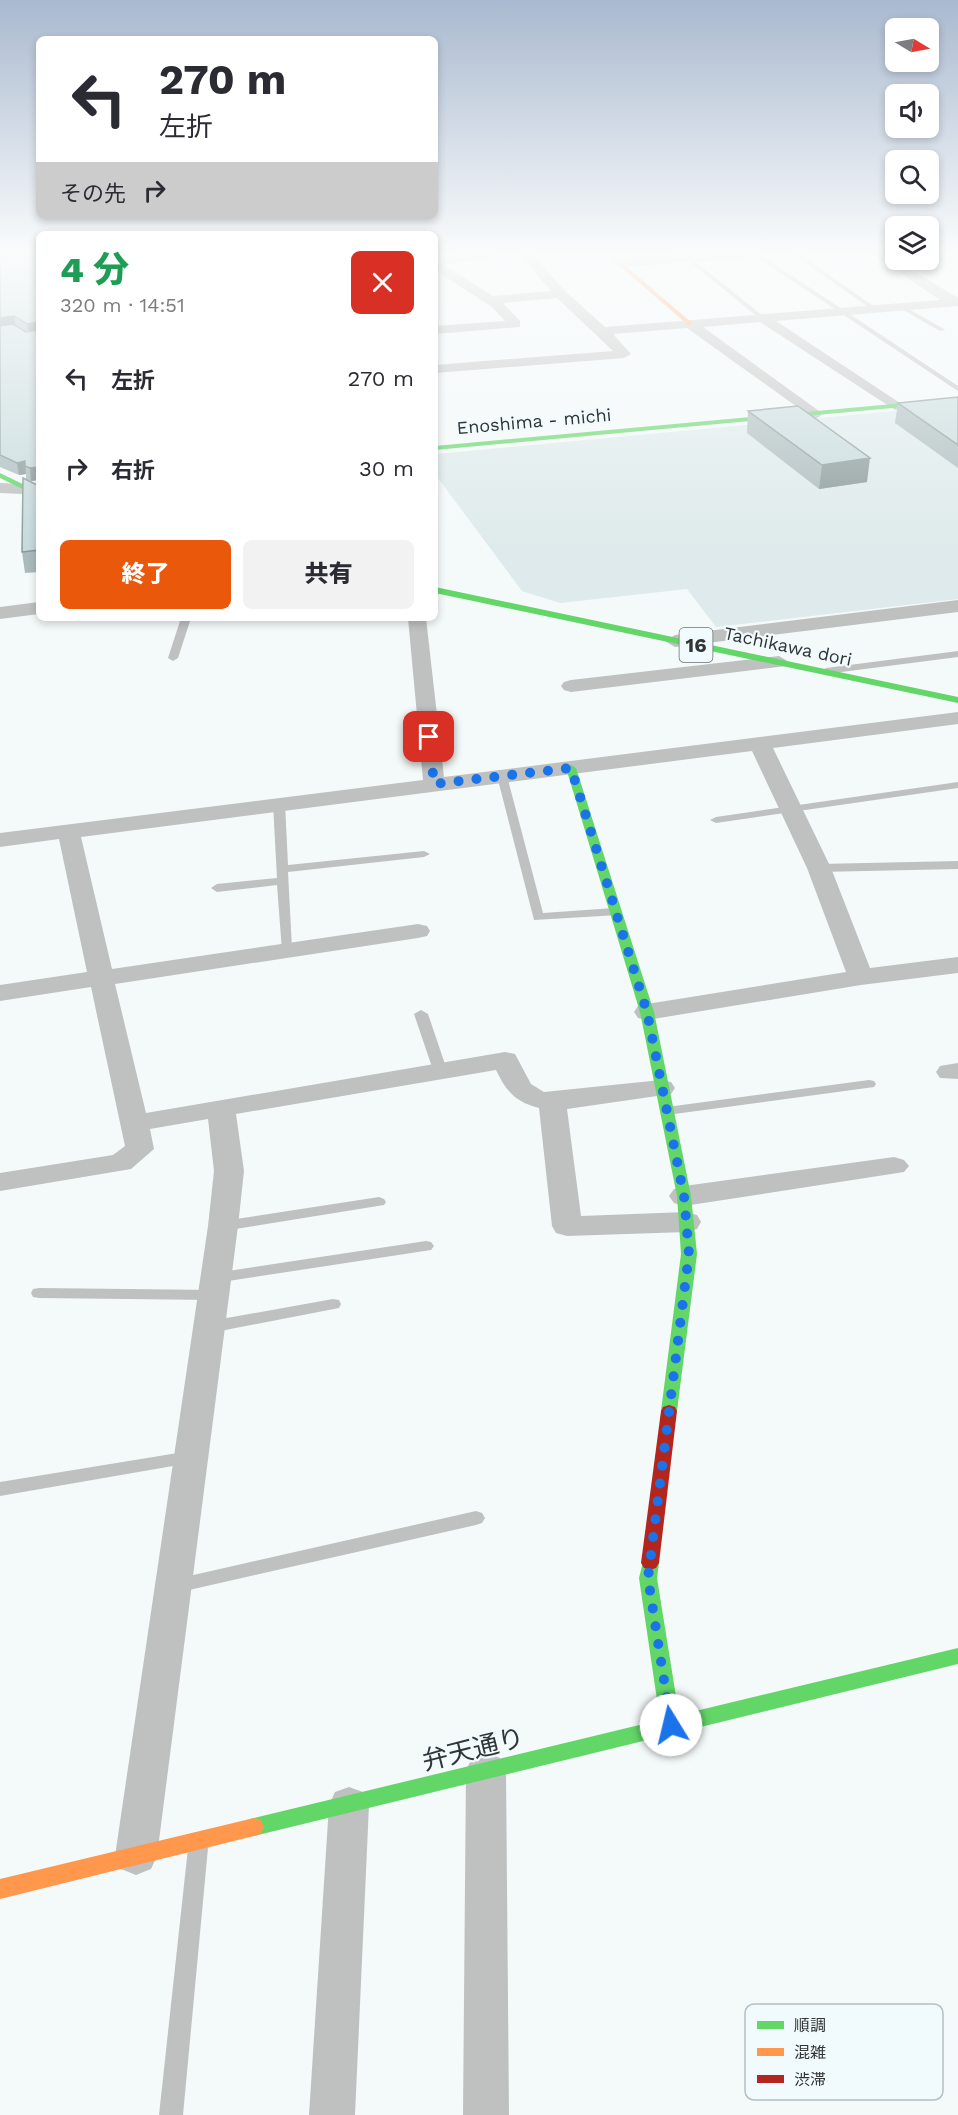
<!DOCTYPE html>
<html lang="ja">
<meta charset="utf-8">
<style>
:root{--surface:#fff;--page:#f2f2f3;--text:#2b2b33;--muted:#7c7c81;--accent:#ea580c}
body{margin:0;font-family:"Work Sans","Noto Sans JP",sans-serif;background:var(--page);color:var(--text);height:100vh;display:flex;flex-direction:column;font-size:22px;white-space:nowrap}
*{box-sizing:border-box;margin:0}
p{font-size:20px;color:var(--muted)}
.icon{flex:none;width:33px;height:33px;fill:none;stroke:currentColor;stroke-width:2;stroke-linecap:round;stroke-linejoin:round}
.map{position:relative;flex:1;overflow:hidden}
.sheet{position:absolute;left:36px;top:231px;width:402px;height:390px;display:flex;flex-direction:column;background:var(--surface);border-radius:9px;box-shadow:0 3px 9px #0003}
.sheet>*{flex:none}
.top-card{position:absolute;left:36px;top:36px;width:402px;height:183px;border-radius:9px;box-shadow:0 3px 9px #0003;background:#fff;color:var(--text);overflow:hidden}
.needle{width:39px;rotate:100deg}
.buttons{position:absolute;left:885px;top:18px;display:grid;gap:12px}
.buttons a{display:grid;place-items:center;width:54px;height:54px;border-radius:9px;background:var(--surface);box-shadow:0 3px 9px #0003;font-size:30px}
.pin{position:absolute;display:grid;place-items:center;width:51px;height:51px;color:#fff;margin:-26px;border-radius:12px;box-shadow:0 3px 9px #0006}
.me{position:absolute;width:66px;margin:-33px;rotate:351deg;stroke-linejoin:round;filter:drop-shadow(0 0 4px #0008)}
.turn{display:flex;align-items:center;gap:21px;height:126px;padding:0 24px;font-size:27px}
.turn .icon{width:78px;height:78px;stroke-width:2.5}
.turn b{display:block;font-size:42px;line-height:51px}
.then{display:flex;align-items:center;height:57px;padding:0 24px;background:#0003;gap:12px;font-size:22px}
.round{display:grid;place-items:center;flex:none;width:63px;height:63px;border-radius:9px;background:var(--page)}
.summary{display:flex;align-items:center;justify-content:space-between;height:102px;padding:0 24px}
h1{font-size:36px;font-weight:800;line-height:45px;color:#1e9e55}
.action{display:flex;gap:12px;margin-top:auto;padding:12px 24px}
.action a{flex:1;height:69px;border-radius:9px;background:var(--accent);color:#fff;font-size:24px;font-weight:800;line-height:69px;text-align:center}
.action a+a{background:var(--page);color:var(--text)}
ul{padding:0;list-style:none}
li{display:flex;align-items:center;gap:18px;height:90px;padding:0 24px}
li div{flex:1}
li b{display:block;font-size:22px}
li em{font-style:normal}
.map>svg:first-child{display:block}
.built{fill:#deeaeb}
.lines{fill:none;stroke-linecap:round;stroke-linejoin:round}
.lane{fill:#bfc1c1;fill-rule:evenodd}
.street{fill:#bfc1c1;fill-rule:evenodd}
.fast{fill:#63d668;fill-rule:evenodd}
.slow{fill:#ff974d;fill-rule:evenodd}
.jam{fill:#b3261e;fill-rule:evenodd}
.wall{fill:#abbbbd}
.shaded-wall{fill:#8b999a}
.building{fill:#c7dadc;stroke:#8b999a;stroke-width:1.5}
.route{stroke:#1a73e8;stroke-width:10;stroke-dasharray:0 18}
.labels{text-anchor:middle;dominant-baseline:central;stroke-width:4.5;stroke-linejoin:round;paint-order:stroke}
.far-street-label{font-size:18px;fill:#313535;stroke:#f1fafc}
.shield{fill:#f1fafc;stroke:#6b7071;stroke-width:1.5}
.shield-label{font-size:20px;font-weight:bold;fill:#313535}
.near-street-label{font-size:26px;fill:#313535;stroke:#f1fafc}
.key{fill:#f1fafc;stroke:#b7bfc0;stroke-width:1.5}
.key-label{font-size:16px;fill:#313535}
</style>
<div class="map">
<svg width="958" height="2115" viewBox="0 0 958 2115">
<rect width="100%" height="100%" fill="#f4f9f9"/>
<!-- built -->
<path class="built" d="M958,405V599L716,627L687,589L560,603L522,591L435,474V454Z"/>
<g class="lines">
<!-- lane -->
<path class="lane" d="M680,254H686L763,316V318H759Z
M752,254H759L958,386V391Z
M793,254H800L876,308L871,309Z
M953,254H958V257Z
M900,304L944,329L945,330L940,331L898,307Z
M181,618H191L178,658L173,661L168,658Z
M958,651V657L826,674L821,671L826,668Z
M502,773L507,776L543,913L614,908L620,912L618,915L534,920L497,776Z
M958,782V788L716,823L710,820L716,817Z
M279,801L285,804L288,865L424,851L430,854L424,857L288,872L292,948L286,952L282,951L277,885L217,892L211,888L217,884L277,878L273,804Z
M958,861V869L819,872L813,868L819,864Z
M421,1010L428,1014L447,1070L445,1073H435L433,1070L414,1014Z
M869,1080L874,1081L876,1084L874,1087L667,1115L660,1111L667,1107Z
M379,1197L384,1199L386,1202L384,1205L223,1231L218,1229L215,1226L218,1223L223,1221Z
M426,1241L431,1242L434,1246L431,1250L215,1283L210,1282L207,1278L210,1274L215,1273Z
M39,1288L214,1290L220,1291L222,1295L220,1299L214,1300L39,1298L33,1297L31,1293L33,1289Z
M333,1299L339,1300L341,1304L339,1308L210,1333L204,1331L202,1327L204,1323L210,1321Z
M190,1451L196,1452L199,1457L196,1462L0,1496V1482Z
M476,1511L482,1513L485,1518L482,1523L476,1525L176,1593L169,1591L167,1586L169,1581L176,1579Z
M198,1839L205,1841L208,1848L183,2115H159L188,1848L191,1841Z"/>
<!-- street -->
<path class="street" d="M0,254H20L14,258L0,259Z
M467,254H493L487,258L444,265L493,296L551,291L520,254H532L565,291L605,327L940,300L872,254H886L958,298V306L776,321L900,403L902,406L900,409L895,410L760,322L703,327L819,411L822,414L819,417L814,419L687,328L613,334L631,354L624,358L435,373V365L613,351L557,298L503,303L520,321V327L435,334V326L505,321L492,307L435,270V259Z
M701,254H758L752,258L620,267L614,263L620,259Z
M0,483L23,484L31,489L23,494L0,493Z
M958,600V612L675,647L665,641L675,635Z
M39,602V614L0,619V607Z
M408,618H426L444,777L958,712V724L773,748L831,868L870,968L958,957V973L861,985L647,1020L638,1018L634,1012L638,1006L647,1004L846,972L807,868L752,751L81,837L112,969L418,924L427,926L430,931L427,936L418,938L115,984L146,1113L505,1052L515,1054L531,1084L544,1092L661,1080L671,1082L675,1088L671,1094L567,1109L581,1216L686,1212L697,1215L701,1222L697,1229L686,1232L567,1236L556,1233L552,1226L539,1108C515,1102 506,1091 496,1070L236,1114L244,1171L238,1226L157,1856L151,1869L136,1875L121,1869L115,1856L208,1226L214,1171L208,1119L150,1129L154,1149L131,1169L0,1191V1173L113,1155L125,1146L91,987L0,1001V985L87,972L59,839L0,847V833L423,780Z
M779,656L789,662L786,666L571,692L564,690L561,686L564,682L571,680Z
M958,1063V1079L940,1078L936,1072L940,1066Z
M894,1157L904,1160L909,1166L904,1172L684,1206L674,1203L669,1196L674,1189L684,1186Z
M486,1752L500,1758L506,1770L509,2115H463L466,1770L472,1758Z
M349,1787L363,1792L369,1805L355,2115H309L329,1805L335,1792Z"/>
<!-- fast -->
<path class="fast" d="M958,398V402L435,450V446Z
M0,473L39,492V497L0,478Z
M435,587L958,697V703L435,593Z
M571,765L576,768L654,1012L691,1196L697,1254L677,1411L675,1415L669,1417L663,1415L661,1411L681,1254L677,1196L640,1012L566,768Z
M650,1556L656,1558L659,1563L657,1578L679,1715L958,1648V1664L254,1836L247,1834L244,1827L247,1820L254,1818L660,1720L639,1578L644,1558Z"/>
<!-- slow -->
<path class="slow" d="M606,254H612L692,323V325H688Z
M254,1818L261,1820L264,1827L261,1834L254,1836L0,1899V1879Z"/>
<!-- jam -->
<path class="jam" d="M669,1405L675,1407L677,1411L659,1563L656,1568L650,1570L644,1568L641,1563L661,1411L663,1407Z"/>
</g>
<!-- wall -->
<path class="wall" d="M4,254H39V480L31,481L26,479V474L19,475L0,467V257H4Z
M958,397V468L895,423L898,403Z
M748,411L867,482L819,489L747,433Z
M39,486V572L25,573L22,552Z"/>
<!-- shaded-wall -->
<path class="shaded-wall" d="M14,316L16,327L0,329V318Z
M37,322L39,333L28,335L27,324Z
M870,458L867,482L819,489L822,465Z
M25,461L26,474L19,475L17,463Z
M39,467V480L31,481L30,468Z"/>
<!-- building -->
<path class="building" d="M4,254H39V328L37,322L27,324L14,316L0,318V257H7Z
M13,324L26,332L39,330V467L30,468L25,466V461L17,463L0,455V326Z
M958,397V445L898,403Z
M798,406L870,458L822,465L748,411Z
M23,478L39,486V550L22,552Z"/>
<!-- sky -->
<linearGradient id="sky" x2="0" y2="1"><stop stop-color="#a9b9cf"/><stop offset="0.46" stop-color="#fafcfc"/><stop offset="1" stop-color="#fafcfc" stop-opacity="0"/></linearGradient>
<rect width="958" height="550" fill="url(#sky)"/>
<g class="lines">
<!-- route -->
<path class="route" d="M429,737L434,784L571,768L647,1012L684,1196L689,1254L648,1578L671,1725"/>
</g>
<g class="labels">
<!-- far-street labels -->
<g class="far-street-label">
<text transform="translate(534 421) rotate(-5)">Enoshima - michi</text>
<text transform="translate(788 646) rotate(12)">Tachikawa dori</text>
</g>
<!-- shield labels -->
<rect class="shield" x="679.5" y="628" width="33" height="34" rx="4.5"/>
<g class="shield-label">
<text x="696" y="645">16</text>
</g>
<!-- near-street labels -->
<g class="near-street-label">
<text transform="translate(473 1749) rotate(-14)">弁天通り</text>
</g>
</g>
<!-- legend -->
<rect x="745" y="2004" width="198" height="96" rx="9" class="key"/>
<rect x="757" y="2021" width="27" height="8" fill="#63d668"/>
<rect x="757" y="2048" width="27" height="8" fill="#ff974d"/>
<rect x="757" y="2075" width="27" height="8" fill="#b3261e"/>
<g class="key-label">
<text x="794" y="2031">順調</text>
<text x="794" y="2058">混雑</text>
<text x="794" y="2085">渋滞</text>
</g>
</svg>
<div class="buttons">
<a><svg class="needle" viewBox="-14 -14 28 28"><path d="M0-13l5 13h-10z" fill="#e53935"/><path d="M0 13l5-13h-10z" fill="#7c7c81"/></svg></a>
<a><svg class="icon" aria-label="sound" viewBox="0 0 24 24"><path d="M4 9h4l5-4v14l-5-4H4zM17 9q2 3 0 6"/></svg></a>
<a><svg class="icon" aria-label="search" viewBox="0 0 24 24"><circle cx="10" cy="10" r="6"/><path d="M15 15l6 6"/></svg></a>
<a><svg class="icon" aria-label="layers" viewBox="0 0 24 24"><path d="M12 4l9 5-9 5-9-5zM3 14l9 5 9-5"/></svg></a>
</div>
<div class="pin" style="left:429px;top:737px;background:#d93025"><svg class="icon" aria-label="arrive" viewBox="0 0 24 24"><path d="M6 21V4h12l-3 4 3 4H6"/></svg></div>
<svg class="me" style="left:671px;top:1725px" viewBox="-20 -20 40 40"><circle r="19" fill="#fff"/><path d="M0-13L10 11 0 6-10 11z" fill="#1a73e8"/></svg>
<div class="top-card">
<div class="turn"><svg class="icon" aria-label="left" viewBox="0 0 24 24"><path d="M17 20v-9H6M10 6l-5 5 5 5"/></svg><div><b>270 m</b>左折</div></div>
<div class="then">その先<svg class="icon" aria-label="right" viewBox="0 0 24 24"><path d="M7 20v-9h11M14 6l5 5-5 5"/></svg></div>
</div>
<section class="sheet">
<div class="summary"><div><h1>4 分</h1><p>320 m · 14:51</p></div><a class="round" style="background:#d93025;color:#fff"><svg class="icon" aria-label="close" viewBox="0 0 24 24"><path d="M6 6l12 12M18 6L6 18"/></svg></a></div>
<ul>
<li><svg class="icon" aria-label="left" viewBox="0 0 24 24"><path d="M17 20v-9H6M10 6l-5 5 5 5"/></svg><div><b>左折</b></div><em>270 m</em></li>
<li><svg class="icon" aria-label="right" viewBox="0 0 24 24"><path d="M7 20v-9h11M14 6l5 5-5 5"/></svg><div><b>右折</b></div><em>30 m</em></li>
</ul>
<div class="action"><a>終了</a><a>共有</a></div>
</section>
</div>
